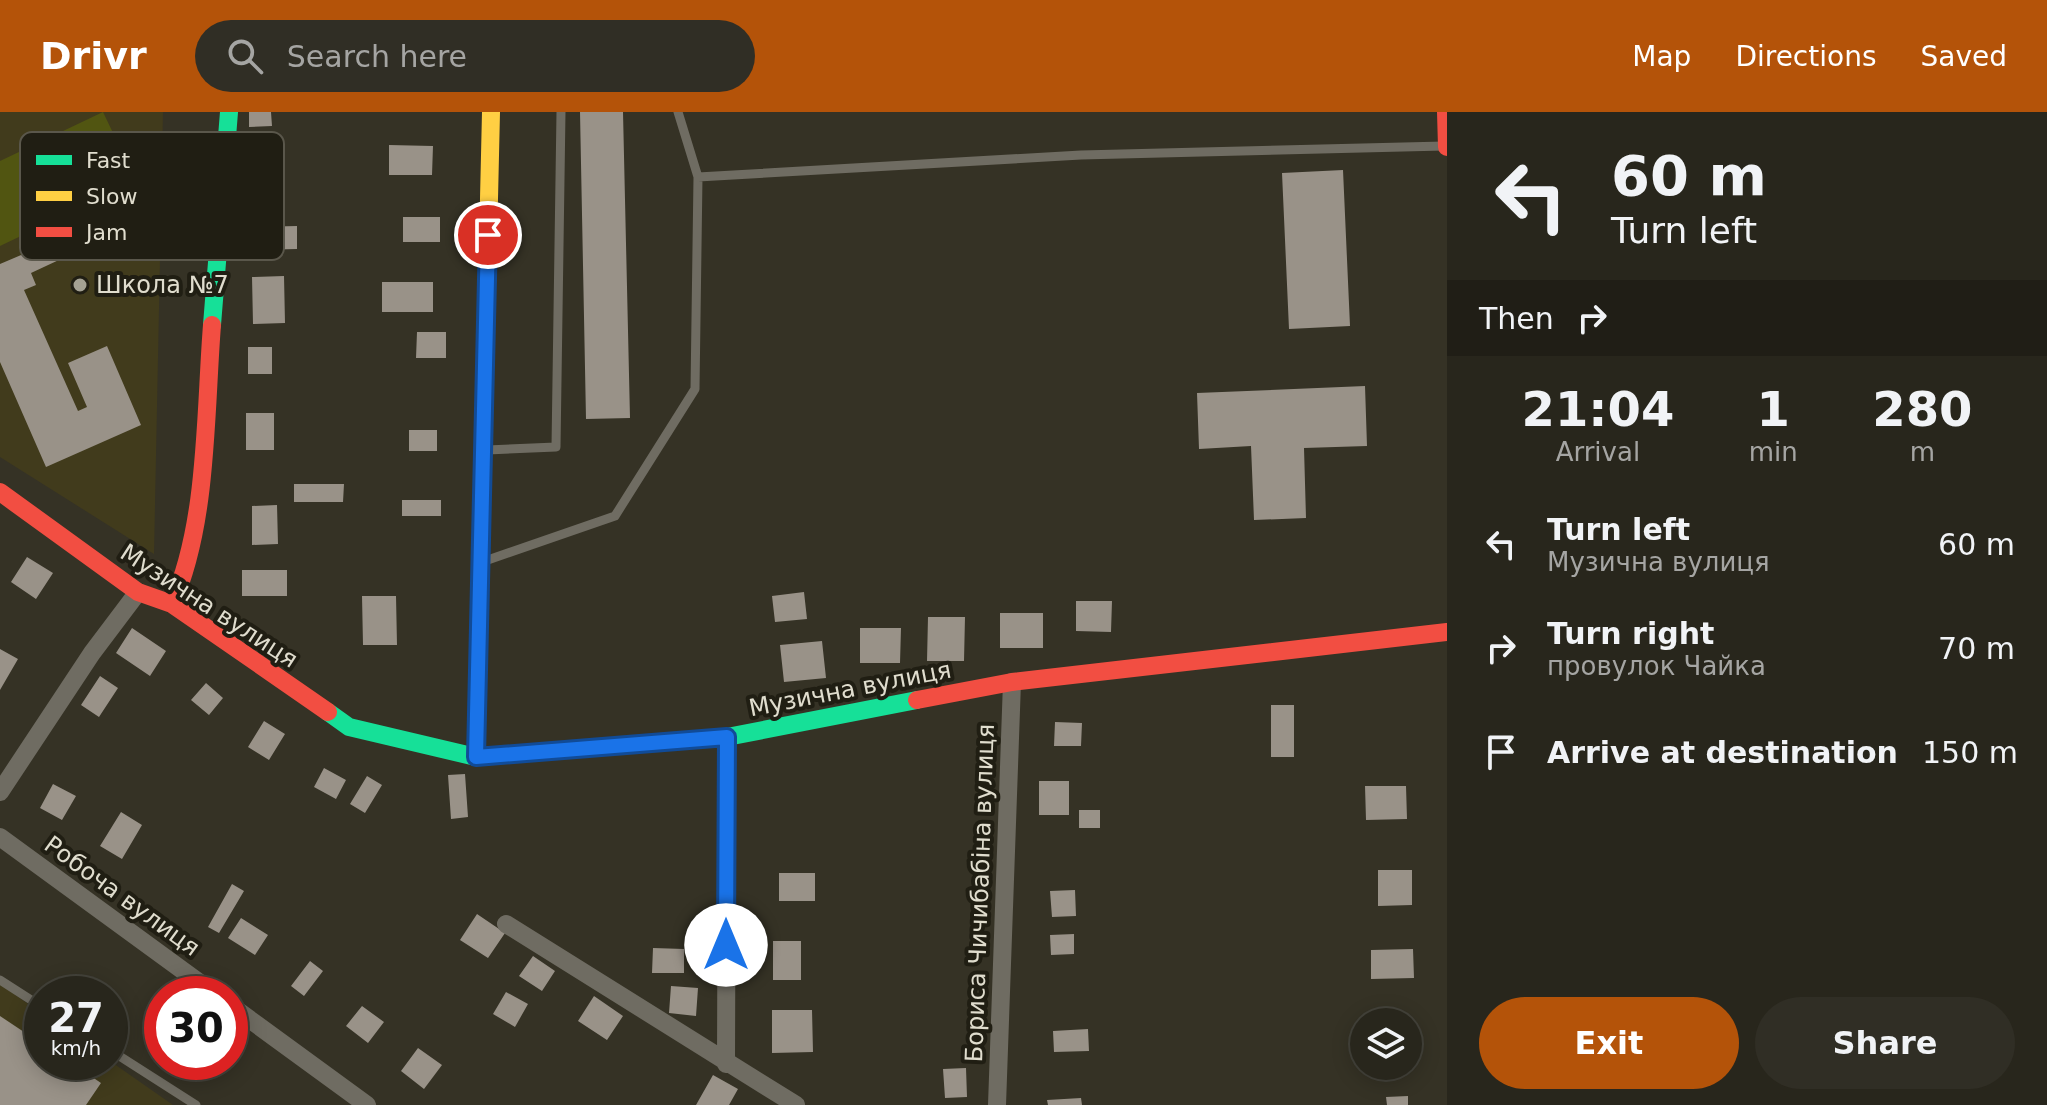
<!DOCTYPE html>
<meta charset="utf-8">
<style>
:root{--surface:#28261c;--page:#302e25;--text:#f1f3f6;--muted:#a5a5a3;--line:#44433b;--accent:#b45309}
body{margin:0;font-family:"DejaVu Sans",sans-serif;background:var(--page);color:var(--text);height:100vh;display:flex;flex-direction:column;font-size:30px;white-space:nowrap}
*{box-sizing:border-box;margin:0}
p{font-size:26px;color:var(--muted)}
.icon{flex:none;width:44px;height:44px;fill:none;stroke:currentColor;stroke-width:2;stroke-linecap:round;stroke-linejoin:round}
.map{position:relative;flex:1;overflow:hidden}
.side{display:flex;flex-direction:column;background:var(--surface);width:600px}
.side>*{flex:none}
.banner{background:#28261c;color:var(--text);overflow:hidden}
.buttons{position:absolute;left:1350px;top:896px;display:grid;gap:16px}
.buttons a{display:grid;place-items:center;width:72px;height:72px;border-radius:50%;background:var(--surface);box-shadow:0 4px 20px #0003,0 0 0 2px var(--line);font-size:40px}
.speed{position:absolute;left:24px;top:864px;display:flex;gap:16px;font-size:40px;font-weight:700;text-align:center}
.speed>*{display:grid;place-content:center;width:104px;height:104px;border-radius:50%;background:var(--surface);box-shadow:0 4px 20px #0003,0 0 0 2px var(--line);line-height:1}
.speed small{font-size:20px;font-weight:400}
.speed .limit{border:12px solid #d22;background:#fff;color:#111}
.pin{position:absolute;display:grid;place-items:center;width:68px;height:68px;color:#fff;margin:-34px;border:4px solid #fff;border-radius:50%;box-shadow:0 2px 8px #0007}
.me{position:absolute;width:88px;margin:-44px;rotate:0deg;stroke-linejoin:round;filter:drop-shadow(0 0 6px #0008)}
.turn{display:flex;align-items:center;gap:28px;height:168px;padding:0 32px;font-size:36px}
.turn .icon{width:104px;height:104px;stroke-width:2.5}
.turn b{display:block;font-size:56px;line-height:68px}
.then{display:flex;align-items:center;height:76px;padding:0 32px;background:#0003;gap:16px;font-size:30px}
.eta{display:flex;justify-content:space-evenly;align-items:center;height:136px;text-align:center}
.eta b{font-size:48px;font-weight:700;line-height:56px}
.action{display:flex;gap:16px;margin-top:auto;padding:16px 32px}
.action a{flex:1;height:92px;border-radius:48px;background:var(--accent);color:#fff;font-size:32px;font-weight:700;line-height:92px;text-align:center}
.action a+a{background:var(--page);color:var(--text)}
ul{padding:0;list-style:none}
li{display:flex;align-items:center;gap:24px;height:104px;padding:0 32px}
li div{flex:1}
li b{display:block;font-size:30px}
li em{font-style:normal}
header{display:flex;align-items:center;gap:48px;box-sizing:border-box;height:112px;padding:0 40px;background:var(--accent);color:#fff}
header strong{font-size:38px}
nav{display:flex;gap:44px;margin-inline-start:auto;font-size:28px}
.search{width:560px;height:72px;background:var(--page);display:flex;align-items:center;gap:20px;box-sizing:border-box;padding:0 28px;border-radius:44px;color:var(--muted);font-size:30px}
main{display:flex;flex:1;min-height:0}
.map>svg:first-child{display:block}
.built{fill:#413b1c}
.green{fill:#515511}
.building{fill:#999288}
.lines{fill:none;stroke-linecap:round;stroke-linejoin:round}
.lane{stroke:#6f6c62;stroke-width:9}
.street{stroke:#6f6c62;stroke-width:18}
.fast{stroke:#16e098;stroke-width:18}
.slow{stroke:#ffcf43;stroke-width:18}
.jam{stroke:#f24e42;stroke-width:18}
.route-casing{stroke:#114b97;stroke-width:20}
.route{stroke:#1a73e8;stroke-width:14}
.poi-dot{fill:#a4a193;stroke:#201e13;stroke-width:3}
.labels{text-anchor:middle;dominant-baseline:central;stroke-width:8;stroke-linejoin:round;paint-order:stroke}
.poi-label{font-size:24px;fill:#e0ddce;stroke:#201e13;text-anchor:start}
.street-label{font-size:24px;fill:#e0ddce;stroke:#201e13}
.key{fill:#201e13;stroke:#5a574b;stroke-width:2}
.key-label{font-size:22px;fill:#e0ddce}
</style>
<header>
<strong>Drivr</strong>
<div class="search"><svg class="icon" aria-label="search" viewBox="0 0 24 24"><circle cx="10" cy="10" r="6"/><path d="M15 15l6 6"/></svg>Search here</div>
<nav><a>Map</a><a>Directions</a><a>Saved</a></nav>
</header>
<main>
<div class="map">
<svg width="1447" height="993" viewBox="0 0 1447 993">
<rect width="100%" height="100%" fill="#353225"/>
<!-- built -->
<path class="built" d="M0,0H163L154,442L0,345Z
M0,872L42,902V950L110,949L173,993H0Z"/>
<!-- green -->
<path class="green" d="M103,0L136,69L0,134V49Z"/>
<!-- building -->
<path class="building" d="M249,0H271L272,14L249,15Z
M580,0H623L630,306L586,307Z
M389,33L433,34L432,63H389Z
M1343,58L1350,214L1289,217L1282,61Z
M403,105H440V130H403Z
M297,114V137L249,138L248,115Z
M54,129L61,147L31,161L36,173L24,178L78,299L87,295L68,251L107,234L141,313L46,355L0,250V152Z
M284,164L285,211L253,212L252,165Z
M382,170H433V200H382Z
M417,220H446V246H416Z
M248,235H272V262H248Z
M1365,274L1367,334L1304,336L1306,406L1254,408L1251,334L1199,337L1197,281Z
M246,301H274V338H246Z
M409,318H437V339H409Z
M294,372H344L343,390H294Z
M402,388H441V404H402Z
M277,393L278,432L252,433V394Z
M27,445L53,461L36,487L11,470Z
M242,458H287V484H242Z
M804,480L807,507L775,510L772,484Z
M362,484H396L397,533H363Z
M1076,489H1112L1111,520L1076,519Z
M1000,501H1043V536H1000Z
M928,505H965L964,549H927Z
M132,516L166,539L150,564L116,541Z
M860,516H901L900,551H860Z
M822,529L826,566L784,570L780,533Z
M0,537L18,547L0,578Z
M100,564L118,576L99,605L81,593Z
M206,571L223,586L209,603L191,588Z
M1271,593H1294V645H1271Z
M264,609L285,622L269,648L248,635Z
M1055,610L1082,611L1081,634H1054Z
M324,656L346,668L336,687L314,675Z
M465,662L468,705L451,707L448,663Z
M367,664L382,673L365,701L350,692Z
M1039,669H1069V703H1039Z
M53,672L76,684L62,708L40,696Z
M1365,674H1406L1407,707L1366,708Z
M1079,698H1100V716H1079Z
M121,700L142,713L122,747L100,734Z
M1378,758H1412V793L1378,794Z
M779,761H815V789H779Z
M232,772L244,779L219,821L208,815Z
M1075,778L1076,804L1052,805L1050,779Z
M477,802L505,821L488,846L460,828Z
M241,806L268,823L255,843L228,826Z
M1074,822V842L1051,843L1050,823Z
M773,829H801V868H773Z
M653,836L684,837V861H652Z
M1413,837L1414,866L1371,867V838Z
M533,844L555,859L542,879L519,864Z
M310,849L323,859L304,884L291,874Z
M671,874L698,876L696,904L669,901Z
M506,880L528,892L515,915L493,902Z
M594,884L623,904L607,928L578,909Z
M362,894L384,910L368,931L346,914Z
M772,898H812L813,940L772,941Z
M0,904L42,932V950H70L101,971L86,993H0Z
M1088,917L1089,939L1054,940L1053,919Z
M418,936L442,953L424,977L401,959Z
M966,956L967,985L945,986L943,957Z
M713,963L738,977L729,993H696Z
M1408,984V993H1387L1386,985Z
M1081,986L1082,993H1048L1047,988Z"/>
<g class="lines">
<!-- lane -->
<path class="lane" d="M678,0L698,65
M487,338L556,335L561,0
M482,450L615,404L695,277L698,65L1081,43L1444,34
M0,868L42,895
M110,938L196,993"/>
<!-- street -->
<path class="street" d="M0,680L92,541L138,480
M0,725L215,882
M506,812L796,993
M230,893L367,993
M726,952L727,625
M997,993L1012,570"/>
<!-- fast -->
<path class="fast" d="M212,213L229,0
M328,600L349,615L476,645L727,625L917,588
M476,645L487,173"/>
<!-- slow -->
<path class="slow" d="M487,173L491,0"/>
<!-- jam -->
<path class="jam" d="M1446,0L1447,35
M0,380L138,480L172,492L328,600
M172,492C208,412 205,301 212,213
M917,588L1012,570L1447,520"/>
</g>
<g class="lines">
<!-- route casing -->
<g class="route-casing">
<path id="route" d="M488,123L476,645L727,625L726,833"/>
</g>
<!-- route -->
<use href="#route" class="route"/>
</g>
<!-- markers -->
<circle class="poi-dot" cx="80" cy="173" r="8"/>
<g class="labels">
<!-- poi labels -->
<g class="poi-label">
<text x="96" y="173">Школа №7</text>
</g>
<!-- street labels -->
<g class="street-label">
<text transform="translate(209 494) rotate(33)">Музична вулиця</text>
<text transform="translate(850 577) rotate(-11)">Музична вулиця</text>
<text transform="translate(980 781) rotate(-88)">Бориса Чичибабіна вулиця</text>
<text transform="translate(122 784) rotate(36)">Робоча вулиця</text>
</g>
</g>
<!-- legend -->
<rect x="20" y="20" width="264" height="128" rx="12" class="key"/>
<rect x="36" y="43" width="36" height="10" fill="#16e098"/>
<rect x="36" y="79" width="36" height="10" fill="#ffcf43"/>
<rect x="36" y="115" width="36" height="10" fill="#f24e42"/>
<g class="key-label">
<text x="86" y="56">Fast</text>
<text x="86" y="92">Slow</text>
<text x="86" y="128">Jam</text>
</g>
</svg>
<div class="buttons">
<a><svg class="icon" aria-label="layers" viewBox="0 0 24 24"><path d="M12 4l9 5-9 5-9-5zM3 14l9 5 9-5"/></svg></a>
</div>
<div class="speed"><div>27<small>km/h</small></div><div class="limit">30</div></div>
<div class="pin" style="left:488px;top:123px;background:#d93025"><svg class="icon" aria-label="arrive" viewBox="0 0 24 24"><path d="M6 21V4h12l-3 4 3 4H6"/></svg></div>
<svg class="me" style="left:726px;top:833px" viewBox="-20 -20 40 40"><circle r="19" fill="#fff"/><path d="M0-13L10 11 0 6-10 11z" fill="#1a73e8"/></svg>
</div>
<section class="side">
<div class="banner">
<div class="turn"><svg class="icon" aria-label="left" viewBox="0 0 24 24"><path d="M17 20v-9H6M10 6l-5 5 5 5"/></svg><div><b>60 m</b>Turn left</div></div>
<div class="then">Then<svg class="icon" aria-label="right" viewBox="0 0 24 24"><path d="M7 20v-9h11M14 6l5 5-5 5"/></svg></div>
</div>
<div class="eta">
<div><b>21:04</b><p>Arrival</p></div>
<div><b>1</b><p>min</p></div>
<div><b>280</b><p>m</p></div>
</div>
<ul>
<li><svg class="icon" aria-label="left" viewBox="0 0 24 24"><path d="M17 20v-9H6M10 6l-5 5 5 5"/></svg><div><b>Turn left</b><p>Музична вулиця</p></div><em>60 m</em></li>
<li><svg class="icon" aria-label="right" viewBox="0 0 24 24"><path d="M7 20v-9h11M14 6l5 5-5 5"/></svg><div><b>Turn right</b><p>провулок Чайка</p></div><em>70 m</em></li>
<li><svg class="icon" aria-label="arrive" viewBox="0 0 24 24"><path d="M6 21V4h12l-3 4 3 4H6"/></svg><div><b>Arrive at destination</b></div><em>150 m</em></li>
</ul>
<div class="action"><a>Exit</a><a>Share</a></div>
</section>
</main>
